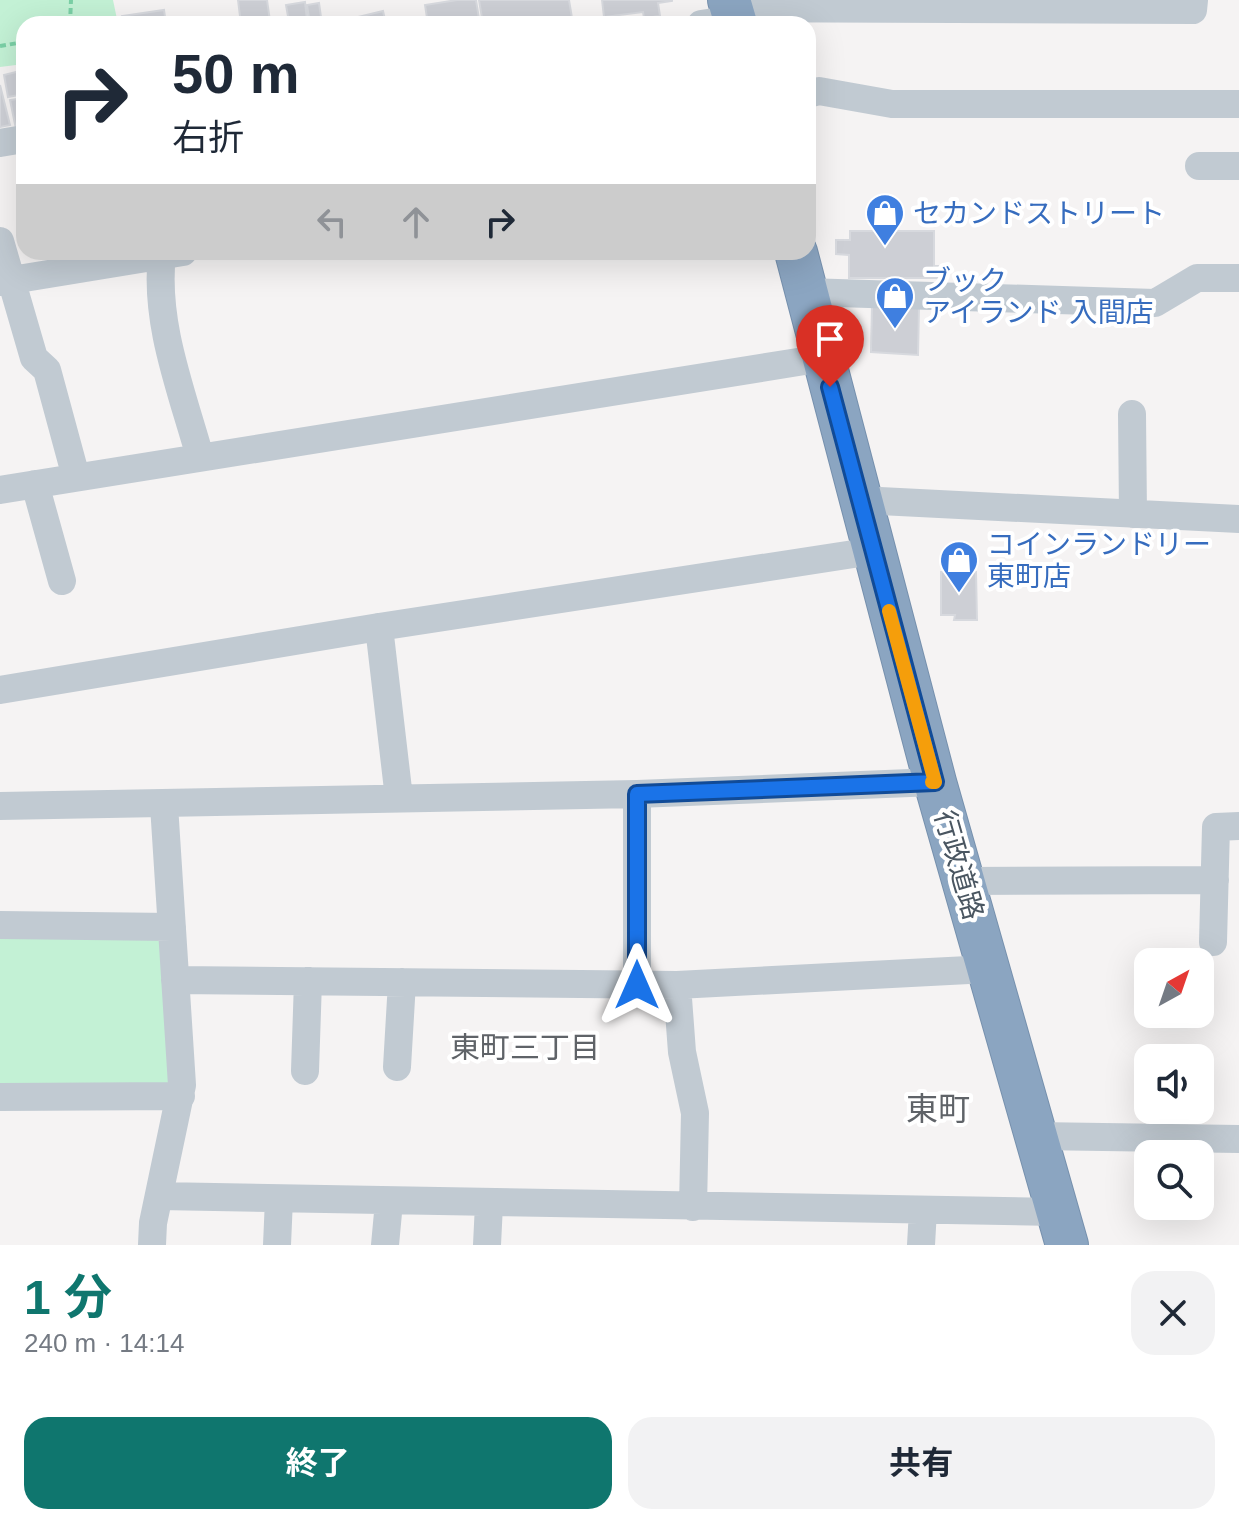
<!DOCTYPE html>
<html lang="ja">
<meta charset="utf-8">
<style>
:root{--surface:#fff;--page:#f2f2f3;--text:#1f2937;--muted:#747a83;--accent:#0f766e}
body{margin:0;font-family:Arial,"Noto Sans JP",sans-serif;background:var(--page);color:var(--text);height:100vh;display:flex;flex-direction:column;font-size:30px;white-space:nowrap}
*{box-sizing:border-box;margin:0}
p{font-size:26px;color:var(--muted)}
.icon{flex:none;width:44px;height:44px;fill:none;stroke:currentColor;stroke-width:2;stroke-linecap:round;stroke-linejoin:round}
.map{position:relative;height:1245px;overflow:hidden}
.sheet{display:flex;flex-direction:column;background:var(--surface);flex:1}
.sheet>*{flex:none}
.guide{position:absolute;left:16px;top:16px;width:800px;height:244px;border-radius:24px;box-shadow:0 8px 32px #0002;background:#fff;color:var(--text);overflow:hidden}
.needle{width:52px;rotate:40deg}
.buttons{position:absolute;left:1134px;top:948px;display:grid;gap:16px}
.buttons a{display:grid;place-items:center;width:80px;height:80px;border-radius:16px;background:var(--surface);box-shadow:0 8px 32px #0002;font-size:40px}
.pin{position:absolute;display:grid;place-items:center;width:68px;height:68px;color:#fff;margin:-82px -34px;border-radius:50% 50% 50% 0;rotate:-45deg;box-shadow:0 0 8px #0007}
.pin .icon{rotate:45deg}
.me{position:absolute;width:88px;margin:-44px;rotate:0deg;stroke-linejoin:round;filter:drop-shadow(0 0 6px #0008)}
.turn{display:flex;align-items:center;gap:28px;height:168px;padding:0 24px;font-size:36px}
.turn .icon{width:104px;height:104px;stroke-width:2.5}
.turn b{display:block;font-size:56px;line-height:68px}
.lanes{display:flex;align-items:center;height:76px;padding:0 24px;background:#0003;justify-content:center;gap:40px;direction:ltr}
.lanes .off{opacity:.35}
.round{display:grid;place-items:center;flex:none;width:84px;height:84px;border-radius:24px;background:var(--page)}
.head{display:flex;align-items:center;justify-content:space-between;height:136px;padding:0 24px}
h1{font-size:48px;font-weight:700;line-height:60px;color:var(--accent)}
.button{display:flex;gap:16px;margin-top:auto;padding:16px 24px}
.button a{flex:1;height:92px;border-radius:24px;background:var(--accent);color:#fff;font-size:32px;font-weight:700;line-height:92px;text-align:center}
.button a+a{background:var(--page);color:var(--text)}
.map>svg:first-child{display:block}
.green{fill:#c3f1d5}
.building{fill:#cdcfd5;stroke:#d7d9de;stroke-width:2}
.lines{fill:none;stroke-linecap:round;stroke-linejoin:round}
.highway-casing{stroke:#7690ad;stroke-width:44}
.path{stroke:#7ad0a6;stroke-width:4;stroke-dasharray:6 4;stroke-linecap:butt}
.minor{stroke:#c1cad2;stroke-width:28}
.highway{stroke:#8ba5c1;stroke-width:42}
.route-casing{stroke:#114b97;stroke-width:20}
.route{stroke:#1a73e8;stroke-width:14}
.slow{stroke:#f59e0b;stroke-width:14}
.labels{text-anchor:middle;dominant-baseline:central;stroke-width:8;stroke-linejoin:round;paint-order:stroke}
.shop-label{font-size:28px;fill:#366cbe;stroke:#fff;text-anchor:start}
.street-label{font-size:28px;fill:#4a5661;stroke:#fff}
.neighbourhood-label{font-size:30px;fill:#5f6368;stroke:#fff}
.quarter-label{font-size:32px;fill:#5f6368;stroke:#fff}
</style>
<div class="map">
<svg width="1239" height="1245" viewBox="0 0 1239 1245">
<rect width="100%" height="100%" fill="#f5f3f3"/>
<!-- green -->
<path class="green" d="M0,0H113L118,24H24V64L0,67Z
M0,938L156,939L165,946L173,1079L165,1088L0,1087Z"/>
<!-- building -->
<path class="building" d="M238,0H267L270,21L241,24Z
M457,0H476L479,19L428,24L425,5Z
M479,0H569L573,24H483Z
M602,0H672V1L658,3L660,16L644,18L643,12L604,17Z
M305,2L307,20L289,22L286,5Z
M319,3L321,17L309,18L307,5Z
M164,10L166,24H123L122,16Z
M383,11L386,24H352L350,19Z
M24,70V94L8,97L4,75Z
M0,85L10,125L0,127Z
M24,98V127L16,129L10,100Z
M850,231H934V266H947V278H849V255L836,254V240H850Z
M872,306L919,307L918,355L871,352Z
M941,572H976L977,620H954L955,615H941Z"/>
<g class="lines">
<!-- highway casing -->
<g class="highway-casing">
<path id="highway" d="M729,0L736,24
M796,252L935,782L1067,1245"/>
</g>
<!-- path -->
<path class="path" d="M70,24L71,0
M0,46L24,42"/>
<!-- minor -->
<path class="minor" d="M731,8L1193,10L1194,0
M701,24L734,19
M808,94L819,91L892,104H1239
M0,143L24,139
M1199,166H1239
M0,241L34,358L47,370L76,477
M162,255C154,323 182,392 200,457
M0,282L183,252
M806,292L1155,303L1197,278H1239
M1132,414L1133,514
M35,484L62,581
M0,490L823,358
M860,500L1239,519
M379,627L399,798
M0,690L379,627L873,551
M637,794V985
M0,806L637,794L935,782
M963,881L1215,880
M0,925L172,927
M1213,942L1216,827L1239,826
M175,980L677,985L988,969
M677,985L682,1052L695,1113L693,1207
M397,1067L402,982
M305,1071L308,981
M0,1097L181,1096
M1035,1136L1239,1139
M159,1196L1057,1212
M152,1245L153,1223L182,1085L164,805
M277,1245L279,1199
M385,1245L389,1202
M487,1245L489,1204
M921,1245L923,1210"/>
<!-- highway -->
<use href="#highway" class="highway"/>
</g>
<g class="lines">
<!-- route casing -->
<g class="route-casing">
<path id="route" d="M637,985V794L935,782L830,387"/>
</g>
<!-- route -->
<use href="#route" class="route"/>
<!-- slow -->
<path class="slow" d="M889,611L935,782H932"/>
</g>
<!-- icons -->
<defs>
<g id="shop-pin" transform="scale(2)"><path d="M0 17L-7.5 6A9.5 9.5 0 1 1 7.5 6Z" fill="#3f7fe0" stroke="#fff"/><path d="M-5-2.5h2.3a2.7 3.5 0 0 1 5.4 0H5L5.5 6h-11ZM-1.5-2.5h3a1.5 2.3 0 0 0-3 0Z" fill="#fff"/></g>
</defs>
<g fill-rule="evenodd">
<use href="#shop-pin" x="885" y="213"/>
<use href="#shop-pin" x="895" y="296"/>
<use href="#shop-pin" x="959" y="560"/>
</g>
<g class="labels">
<!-- shop labels -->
<g class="shop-label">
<text x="913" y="213">セカンドストリート</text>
<text x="923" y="280">ブック<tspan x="923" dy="32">アイランド 入間店</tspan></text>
<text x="987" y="544">コインランドリー<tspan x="987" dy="32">東町店</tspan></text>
</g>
<!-- street labels -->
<g class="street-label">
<text transform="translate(959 865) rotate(74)">行政道路</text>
</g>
<!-- neighbourhood labels -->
<g class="neighbourhood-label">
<text x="525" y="1047">東町三丁目</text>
</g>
<!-- quarter labels -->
<g class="quarter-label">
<text x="938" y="1109">東町</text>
</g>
</g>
</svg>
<div class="buttons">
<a><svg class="needle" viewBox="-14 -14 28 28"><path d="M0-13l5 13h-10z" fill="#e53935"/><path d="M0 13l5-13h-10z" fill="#747a83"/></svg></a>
<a><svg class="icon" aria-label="sound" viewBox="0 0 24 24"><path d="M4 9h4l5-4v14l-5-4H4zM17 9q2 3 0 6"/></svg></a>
<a><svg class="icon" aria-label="search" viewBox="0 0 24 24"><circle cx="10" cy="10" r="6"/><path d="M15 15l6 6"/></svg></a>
</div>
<div class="pin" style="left:830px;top:387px;background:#d93025"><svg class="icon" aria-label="arrive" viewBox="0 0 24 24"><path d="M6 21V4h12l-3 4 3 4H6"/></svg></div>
<svg class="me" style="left:637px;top:985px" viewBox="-20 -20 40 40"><path d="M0-17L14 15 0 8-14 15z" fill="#1a73e8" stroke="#fff" stroke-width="4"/></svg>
<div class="guide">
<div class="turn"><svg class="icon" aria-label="right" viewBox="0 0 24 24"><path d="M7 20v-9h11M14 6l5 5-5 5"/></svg><div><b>50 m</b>右折</div></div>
<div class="lanes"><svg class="icon off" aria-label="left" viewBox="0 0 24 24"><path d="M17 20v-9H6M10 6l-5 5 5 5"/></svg><svg class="icon off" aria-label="ahead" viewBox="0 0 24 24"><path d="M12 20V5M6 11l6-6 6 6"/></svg><svg class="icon" aria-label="right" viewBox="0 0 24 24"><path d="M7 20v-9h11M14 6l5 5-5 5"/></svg></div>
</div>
</div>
<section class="sheet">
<div class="head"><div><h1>1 分</h1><p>240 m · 14:14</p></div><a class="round"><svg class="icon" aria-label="close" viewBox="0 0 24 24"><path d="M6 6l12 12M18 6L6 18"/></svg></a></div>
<div class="button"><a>終了</a><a>共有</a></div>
</section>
